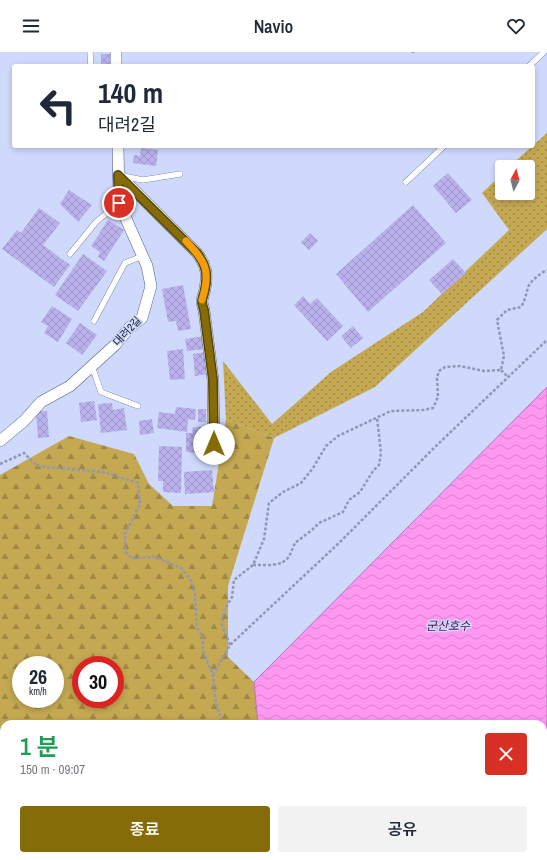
<!DOCTYPE html>
<html lang="ko">
<meta charset="utf-8">
<style>
:root{--surface:#fff;--page:#f2f2f3;--text:#1f2937;--muted:#747a83;--accent:#866c09}
body{margin:0;font-family:"Archivo Narrow","Noto Sans KR",sans-serif;background:var(--page);color:var(--text);height:100vh;display:flex;flex-direction:column;font-size:15px;white-space:nowrap}
*{box-sizing:border-box;margin:0}
p{font-size:13px;color:var(--muted)}
.icon{flex:none;width:22px;height:22px;fill:none;stroke:currentColor;stroke-width:2;stroke-linecap:round;stroke-linejoin:round}
.map{position:relative;flex:1;overflow:hidden}
.sheet{position:absolute;left:0px;top:668px;width:547px;height:140px;display:flex;flex-direction:column;background:var(--surface);border-radius:12px 12px 0 0;box-shadow:0 2px 6px #0003}
.sheet>*{flex:none}
.top-card{position:absolute;left:12px;top:12px;width:523px;height:84px;border-radius:4px;box-shadow:0 2px 6px #0003;background:#fff;color:var(--text);overflow:hidden}
.needle{width:26px;rotate:7deg}
.tools{position:absolute;left:495px;top:108px;display:grid;gap:8px}
.tools a{display:grid;place-items:center;width:40px;height:40px;border-radius:4px;background:var(--surface);box-shadow:0 2px 6px #0003;font-size:20px}
.speed{position:absolute;left:12px;top:604px;display:flex;gap:8px;font-size:20px;font-weight:700;text-align:center}
.speed>*{display:grid;place-content:center;width:52px;height:52px;border-radius:50%;background:var(--surface);box-shadow:0 2px 6px #0003;line-height:1}
.speed small{font-size:10px;font-weight:400}
.speed .limit{border:6px solid #d22;background:#fff;color:#111}
.pin{position:absolute;display:grid;place-items:center;width:34px;height:34px;color:#fff;margin:-17px;border:2px solid #fff;border-radius:50%;box-shadow:0 1px 4px #0007}
.me{position:absolute;width:44px;margin:-22px;rotate:0deg;stroke-linejoin:round;filter:drop-shadow(0 0 3px #0008)}
.turn{display:flex;align-items:center;gap:14px;height:84px;padding:0 20px;font-size:18px}
.turn .icon{width:52px;height:52px;stroke-width:2.5}
.turn b{display:block;font-size:28px;line-height:34px}
.round{display:grid;place-items:center;flex:none;width:42px;height:42px;border-radius:4px;background:var(--page)}
.summary{display:flex;align-items:center;justify-content:space-between;height:68px;padding:0 20px}
h1{font-size:24px;font-weight:600;line-height:30px;color:#1e9e55}
.cta{display:flex;gap:8px;margin-top:auto;padding:8px 20px}
.cta a{flex:1;height:46px;border-radius:4px;background:var(--accent);color:#fff;font-size:16px;font-weight:600;line-height:46px;text-align:center}
.cta a+a{background:var(--page);color:var(--text)}
header{display:flex;justify-content:space-between;align-items:center;height:52px;padding:0 20px;background:var(--surface);font-size:18px;font-weight:600}
.map>svg:first-child{display:block}
.grass{fill:url(#grass-dots)}
.forest{fill:url(#forest-firs);fill-rule:evenodd}
.water{fill:url(#water-waves);stroke:#b973b8}
.building{fill:url(#building-cross-hatch)}
.lines{fill:none;stroke-linecap:round;stroke-linejoin:round}
.lane-casing{stroke:#4f5c8e;stroke-width:6}
.street-casing{stroke:#4f5c8e;stroke-width:12}
.path{stroke:#8f98b6;stroke-width:2.5;stroke-dasharray:3 2;stroke-linecap:butt}
.lane{stroke:#fff;stroke-width:5.5}
.street{stroke:#fff;stroke-width:11}
.route-casing{stroke:#574606;stroke-width:10}
.route{stroke:#866c09;stroke-width:7}
.slow{stroke:#f59e0b;stroke-width:7}
.labels{text-anchor:middle;dominant-baseline:central;stroke-width:3;stroke-linejoin:round;paint-order:stroke}
.street-label{font-size:11px;fill:#1a1f34;stroke:#ced9fc}
.water-label{font-size:12px;font-style:italic;fill:#4e0f49;stroke:#ced9fc}
</style>
<header><svg class="icon" aria-label="menu" viewBox="0 0 24 24"><path d="M4 6h16M4 12h16M4 18h16"/></svg>Navio<svg class="icon" aria-label="heart" viewBox="0 0 24 24"><path d="M12 20l-8-8c-3-5 5-10 8-4 3-6 11-1 8 4z"/></svg></header>
<div class="map">
<svg width="547" height="808" viewBox="0 0 547 808">
<defs>
<pattern id="grass-dots" width="8" height="8" patternUnits="userSpaceOnUse"><rect width="8" height="8" fill="#c4a852"/><path d="M2 2h.1M6 6h.1" fill="none" stroke="#9e8845" stroke-width="1.8" stroke-linecap="round"/></pattern>
<pattern id="forest-firs" width="22" height="20" patternUnits="userSpaceOnUse"><rect width="22" height="20" fill="#c4a852"/><path d="M5 1l3.5 6h-7zM16 11l3.5 6h-7z" fill="#9e8845"/></pattern>
<pattern id="water-waves" width="16" height="10" patternUnits="userSpaceOnUse"><rect width="16" height="10" fill="#fd97f0"/><path d="M0 5q4-4 8 0t8 0" fill="none" stroke="#d882ce"/></pattern>
<pattern id="building-cross-hatch" width="8" height="8" patternUnits="userSpaceOnUse"><rect width="8" height="8" fill="#bab1ec"/><path d="M0 0l8 8M0 8l8-8" fill="none" stroke="#9f98cb"/></pattern>
</defs>
<rect width="100%" height="100%" fill="#ced9fc"/>
<!-- grass -->
<path class="grass" d="M547,81V177L375,335L274,386L226,367L223,309L272,372L331,320L423,260L509,178L482,141L502,122V141H528V115H509Z"/>
<!-- forest -->
<path class="forest" d="M226,367L274,386L228,534V605L254,630L258,672H4V804H262V808H0V423L69,384L134,402L149,432L173,454H212ZM21,613H55V647H21ZM81,613H115V647H81Z"/>
<!-- water -->
<path class="water" d="M547,335V808H262V804H543V672H258L254,630Z"/>
<!-- building -->
<path class="building" d="M101,2H110V14H101Z
M141,96L158,98L156,114L133,111L134,103L140,104Z
M448,121L472,148L456,161L433,134Z
M69,138L92,153L78,170L60,152Z
M413,153L446,191L368,260L336,222Z
M39,156L60,171L43,193L70,213L54,235L2,197L17,178L21,181Z
M108,168L124,178L104,209L98,205L100,200L91,194Z
M310,181L318,189L309,198L301,190Z
M83,202L107,219L78,259L55,243Z
M453,207L466,221L442,242L429,228Z
M183,233L191,277L178,279L176,269L168,270L162,237Z
M303,244L310,252L317,246L343,274L327,289L294,253Z
M52,254L72,267L58,290L44,281L48,274L41,270Z
M80,271L97,283L82,303L66,291Z
M353,274L363,286L351,296L341,284Z
M204,284L206,297L187,299L185,287Z
M183,297L185,327L170,328L167,299Z
M206,300L208,322L195,324L193,302Z
M94,349L97,368L81,370L79,351Z
M112,351L113,358L124,356L127,378L101,381L98,352Z
M176,355L196,357L195,368L188,367L187,380L157,376L159,360L175,362Z
M198,357H206V370H198Z
M36,359H47L49,385L38,386Z
M152,367L154,381L140,383L139,369Z
M193,375H209L208,395L197,394V401L186,400V381H192Z
M159,394L182,395L181,441L163,440V429H158Z
M212,418L214,440L185,442L184,420Z"/>
<g class="lines">
<!-- lane casing -->
<g class="lane-casing">
<path id="lane" d="M90,0L91,14
M529,14L544,0
M123,124L143,128L180,122
M406,130L444,94
M70,202L96,170L119,151
M94,269L125,211L143,204
M92,314L101,340L138,354"/>
</g>
<!-- street casing -->
<g class="street-casing">
<path id="street" d="M116,0V14
M119,123L197,201C206,213 208,221 205,237C203,248 200,246 204,258L213,328L214,392
M0,389L24,369L41,350L70,334L115,293L130,275L142,266L151,234L147,214L119,151L118,94"/>
</g>
<!-- path -->
<path class="path" d="M413,0V1
M501,318L508,325
M0,412L24,401L37,414L103,420L138,431L140,452L125,482V499L131,506L155,505L181,516L192,530L195,543L197,576L203,585V599L213,623L215,646L222,672
M253,513H272L282,511L289,505L295,491L312,478L319,471L343,460L349,448L360,440L373,419L379,413L381,401L377,365
M230,593L222,573L224,559L232,545L234,528L253,513L264,487L269,451L283,440L301,431L313,416L326,394L338,384L391,359L424,358L433,356L438,345L437,326L439,319L445,315L460,314L484,319L501,318L504,304L497,268L507,258L521,255C526,247 526,240 529,233C533,227 541,221 547,218
M213,623L230,593L339,491L437,393L547,288
M72,808L79,804
M209,808L211,804"/>
<!-- lane -->
<use href="#lane" class="lane"/>
<!-- street -->
<use href="#street" class="street"/>
</g>
<g class="lines">
<!-- route casing -->
<g class="route-casing">
<path id="route" d="M119,151L118,123L197,201C206,213 208,222 205,237C203,248 200,246 204,258L213,328L214,392"/>
</g>
<!-- route -->
<use href="#route" class="route"/>
<!-- slow -->
<path class="slow" d="M186,189C206,210 211,219 202,248"/>
</g>
<g class="labels">
<!-- street labels -->
<g class="street-label">
<text transform="translate(127 279) rotate(-47)">대려2길</text>
</g>
<!-- water labels -->
<g class="water-label">
<text x="448" y="574">군산호수</text>
</g>
</g>
</svg>
<div class="tools">
<a><svg class="needle" viewBox="-14 -14 28 28"><path d="M0-13l5 13h-10z" fill="#e53935"/><path d="M0 13l5-13h-10z" fill="#747a83"/></svg></a>
</div>
<div class="speed"><div>26<small>km/h</small></div><div class="limit">30</div></div>
<div class="pin" style="left:119px;top:151px;background:#d93025"><svg class="icon" aria-label="arrive" viewBox="0 0 24 24"><path d="M6 21V4h12l-3 4 3 4H6"/></svg></div>
<svg class="me" style="left:214px;top:392px" viewBox="-20 -20 40 40"><circle r="19" fill="#fff"/><path d="M0-13L10 11 0 6-10 11z" fill="#866c09"/></svg>
<div class="top-card">
<div class="turn"><svg class="icon" aria-label="left" viewBox="0 0 24 24"><path d="M17 20v-9H6M10 6l-5 5 5 5"/></svg><div><b>140 m</b>대려2길</div></div>
</div>
<section class="sheet">
<div class="summary"><div><h1>1 분</h1><p>150 m · 09:07</p></div><a class="round" style="background:#d93025;color:#fff"><svg class="icon" aria-label="close" viewBox="0 0 24 24"><path d="M6 6l12 12M18 6L6 18"/></svg></a></div>
<div class="cta"><a>종료</a><a>공유</a></div>
</section>
</div>
